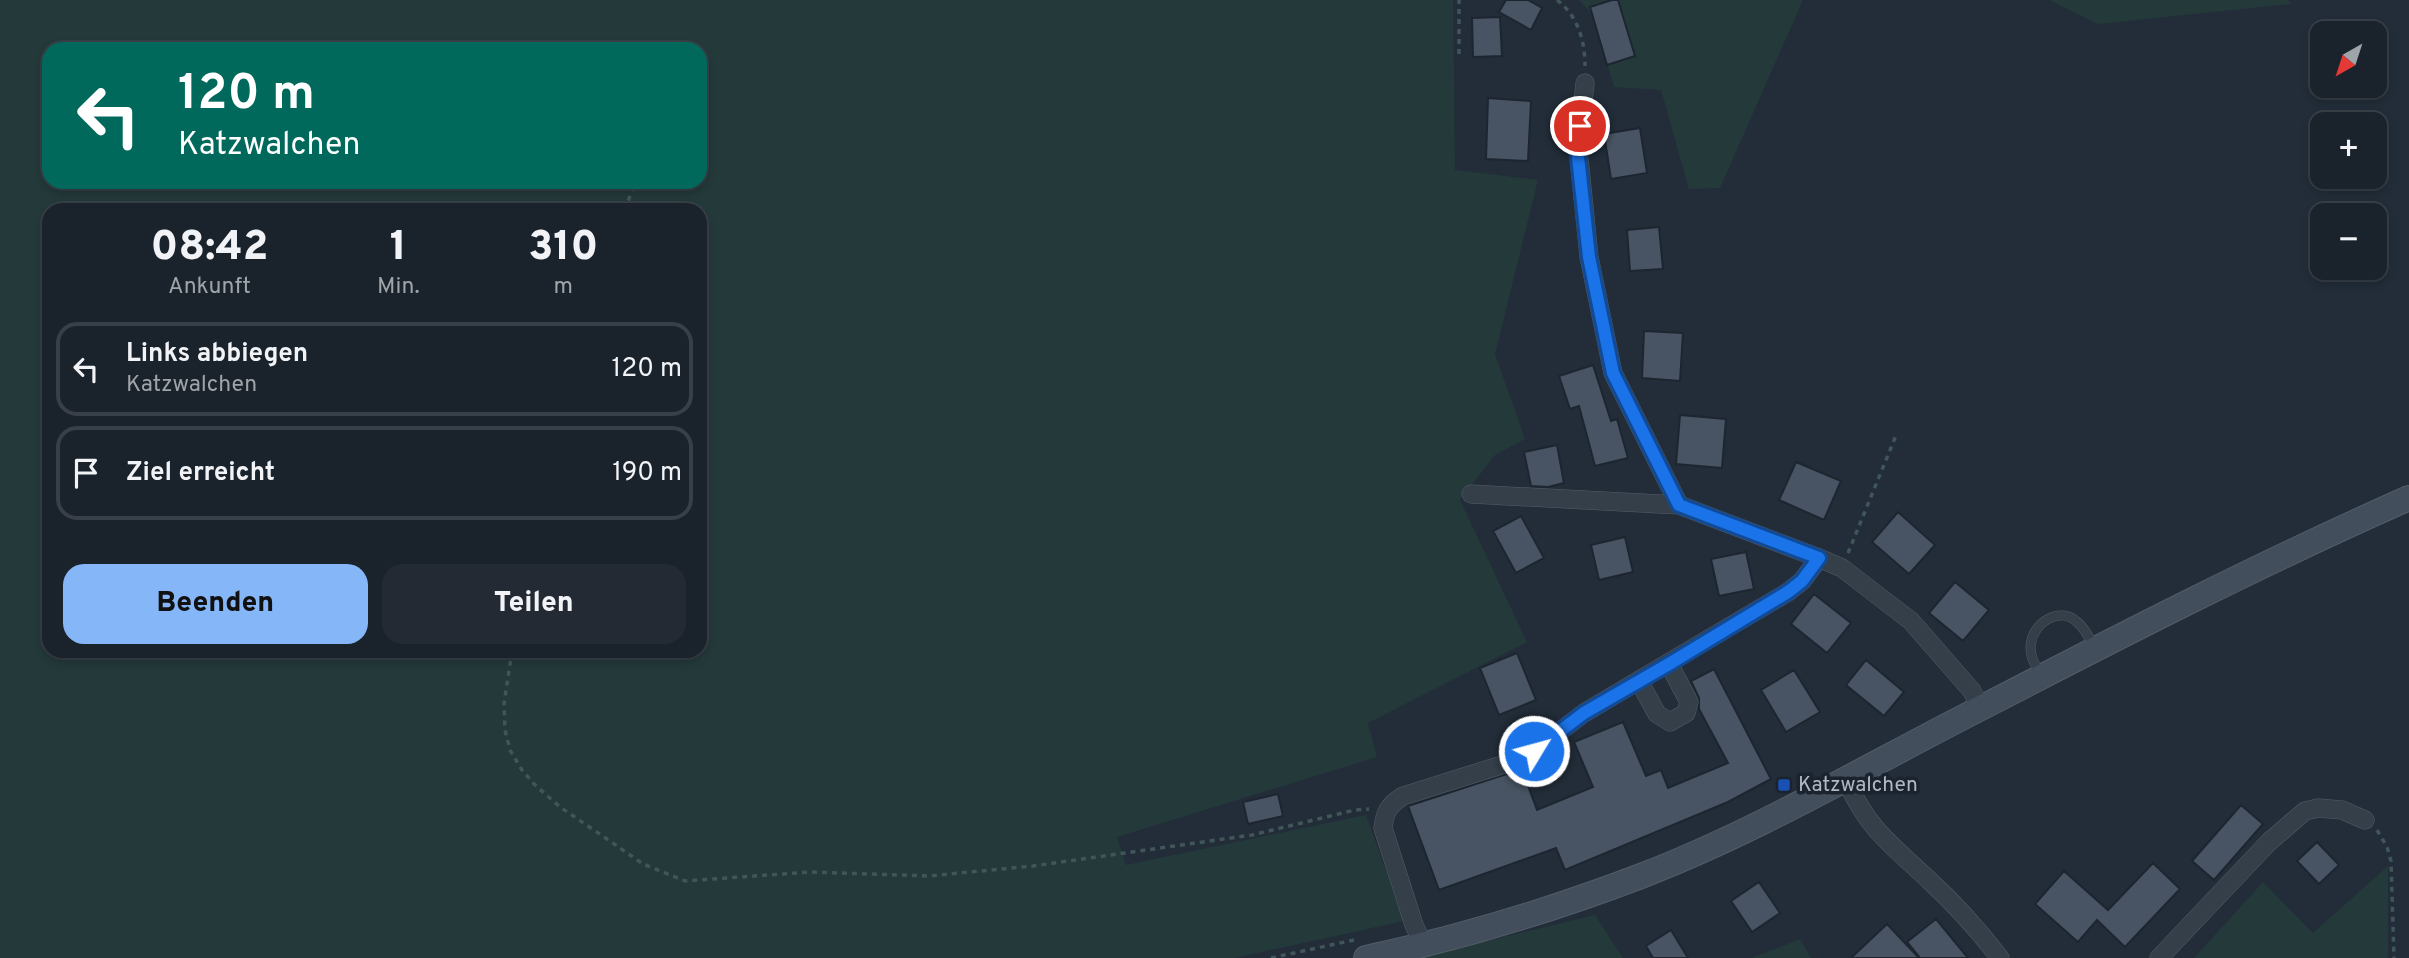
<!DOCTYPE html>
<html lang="de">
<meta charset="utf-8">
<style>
:root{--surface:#1a222b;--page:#232a33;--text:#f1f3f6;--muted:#9fa4a9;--line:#383f47;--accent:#85b6f7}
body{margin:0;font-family:Overpass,sans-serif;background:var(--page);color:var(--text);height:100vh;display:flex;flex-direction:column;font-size:26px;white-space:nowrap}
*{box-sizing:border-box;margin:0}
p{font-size:23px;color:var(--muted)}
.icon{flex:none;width:38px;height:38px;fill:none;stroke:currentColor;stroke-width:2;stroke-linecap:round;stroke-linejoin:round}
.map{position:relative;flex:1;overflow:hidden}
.drawer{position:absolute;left:42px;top:203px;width:665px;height:455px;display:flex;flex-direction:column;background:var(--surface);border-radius:21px;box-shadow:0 4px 10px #0003,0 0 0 2px var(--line)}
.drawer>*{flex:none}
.guide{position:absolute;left:42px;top:42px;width:665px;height:147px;border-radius:21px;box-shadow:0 4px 10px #0003,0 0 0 2px var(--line);background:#00695c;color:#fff;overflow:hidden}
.needle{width:46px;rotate:219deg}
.controls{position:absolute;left:2310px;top:21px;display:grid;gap:14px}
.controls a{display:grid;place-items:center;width:77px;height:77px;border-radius:14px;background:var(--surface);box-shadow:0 4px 10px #0003,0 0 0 2px var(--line);font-size:35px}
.pin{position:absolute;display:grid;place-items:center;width:60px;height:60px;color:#fff;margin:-30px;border:4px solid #fff;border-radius:50%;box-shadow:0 2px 7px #0007}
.me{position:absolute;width:77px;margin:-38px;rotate:53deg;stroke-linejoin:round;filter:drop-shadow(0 0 5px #0008)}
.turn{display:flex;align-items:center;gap:24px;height:147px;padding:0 21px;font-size:32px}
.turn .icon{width:91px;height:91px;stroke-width:2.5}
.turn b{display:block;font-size:49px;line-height:60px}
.eta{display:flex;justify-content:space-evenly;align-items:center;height:119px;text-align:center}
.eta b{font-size:42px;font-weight:800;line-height:49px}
.cta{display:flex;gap:14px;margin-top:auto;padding:14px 21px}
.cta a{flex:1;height:80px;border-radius:21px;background:var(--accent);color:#111;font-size:28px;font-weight:800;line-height:80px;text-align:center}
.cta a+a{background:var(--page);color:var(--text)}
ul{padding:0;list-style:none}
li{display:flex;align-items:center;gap:21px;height:94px;margin:0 14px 10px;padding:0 7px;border:4px solid var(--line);border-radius:21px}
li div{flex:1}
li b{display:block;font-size:26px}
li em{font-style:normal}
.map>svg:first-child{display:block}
.green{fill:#24393a;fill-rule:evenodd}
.building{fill:#485463;stroke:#1d2630;stroke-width:2}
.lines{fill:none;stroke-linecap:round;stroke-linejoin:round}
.lane-casing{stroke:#535d68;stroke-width:10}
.street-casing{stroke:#535d68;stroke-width:19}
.secondary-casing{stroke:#535d68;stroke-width:26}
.path{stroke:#415658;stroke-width:3.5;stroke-dasharray:5 5;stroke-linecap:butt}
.lane{stroke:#353f4a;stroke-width:9}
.street{stroke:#353f4a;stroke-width:18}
.secondary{stroke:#434e5d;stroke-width:24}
.route-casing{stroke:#114b97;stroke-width:18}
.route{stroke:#1a73e8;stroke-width:12}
.transit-dot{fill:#1a4fb4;stroke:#1b242e;stroke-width:2.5}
.labels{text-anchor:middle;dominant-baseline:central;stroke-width:7;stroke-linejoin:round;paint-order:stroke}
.poi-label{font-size:21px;fill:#b0bac6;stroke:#1b242e;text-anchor:start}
</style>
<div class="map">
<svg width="2409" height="958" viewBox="0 0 2409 958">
<rect width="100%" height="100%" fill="#222d39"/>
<!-- green -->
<path class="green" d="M0,0H1453L1455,170L1538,180L1495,354L1525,439L1495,455L1460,500L1527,642L1368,723L1377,757L1117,837L1126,865L1366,815L1404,921L1234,958H0ZM49,49H700V182H49ZM49,210H700V651H49Z
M1579,0H1803L1720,188L1689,189L1661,90L1614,87L1593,15Z
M2049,0H2288L2291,4L2098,24Z
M2388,866V958H2194L2263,882L2313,933Z
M1595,915L1623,958H1416Z
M1800,939L1811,958H1752Z"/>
<!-- building -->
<path class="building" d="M1506,0H1528L1542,8L1531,30L1499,12Z
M1612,0H1618L1635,56L1607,65L1590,7Z
M1500,17L1502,56L1473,57L1472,18Z
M1488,98L1531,101L1528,161L1486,159Z
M1640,128L1647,173L1611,179L1604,134Z
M1659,227L1663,269L1630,271L1627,230Z
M1644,331L1683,333L1680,381L1642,378Z
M1593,365L1611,421L1617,419L1628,458L1595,466L1579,406L1570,409L1559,376Z
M1680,415L1726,419L1722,468L1676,464Z
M1557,445L1564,483L1548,487L1531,486L1524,452Z
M1796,462L1841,481L1824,520L1779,500Z
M1898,512L1935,545L1909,574L1872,542Z
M1521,516L1544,558L1516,573L1493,531Z
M1625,537L1633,572L1599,580L1591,545Z
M1746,552L1754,589L1719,596L1711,559Z
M1955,582L1989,610L1963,641L1929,613Z
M1814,594L1851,623L1827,653L1791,624Z
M1517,653L1536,700L1499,715L1480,668Z
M1866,660L1904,692L1884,716L1846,685Z
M1714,669L1771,779L1728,802L1565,870L1556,848L1439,890L1408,806L1522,769L1537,810L1593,787L1574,742L1623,722L1646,776L1661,770L1668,788L1728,763L1699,709V698L1691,681Z
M1794,670L1820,712L1786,732L1761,690Z
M1278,794L1283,816L1248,824L1243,802Z
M2241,805L2263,824L2214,880L2192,861Z
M2317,842L2339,865L2319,884L2297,861Z
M2153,863L2180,889L2125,947L2097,920L2078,942L2035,904L2064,871L2108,910Z
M1759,882L1780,913L1752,932L1731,901Z
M1936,919L1968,958H1920L1907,942Z
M1887,924L1919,958H1851Z
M1671,930L1688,958H1653L1646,946Z"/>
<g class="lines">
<!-- lane casing -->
<g class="lane-casing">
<path id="lane" d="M2041,674C2035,666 2029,654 2031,643C2034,622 2059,607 2076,621C2085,628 2090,639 2095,649"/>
</g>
<!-- street casing -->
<g class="street-casing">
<path id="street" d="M1585,83L1578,148L1589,257L1613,373L1679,505
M1471,494L1679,505L1819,558L1842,568L1911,621L1972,691L1980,708
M1639,681L1657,714L1670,722L1686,713L1689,702L1669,664
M1846,780C1869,831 1892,845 1931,882C1956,905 1979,931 2000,958
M1423,944L1414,925L1383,828C1385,811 1389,805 1403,796L1505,764L1534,751L1584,713L1788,592L1802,581L1819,558
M2159,958L2269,842L2305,811L2318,808L2342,810L2365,820"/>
</g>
<!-- secondary casing -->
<g class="secondary-casing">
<path id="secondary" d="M1366,958C1459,938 1552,910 1641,876C1758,831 1869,765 1981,708C2122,635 2264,562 2409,498"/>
</g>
<!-- path -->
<path class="path" d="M1557,0C1578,16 1585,41 1585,66
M1459,54V0
M625,210L635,182
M1848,553L1897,433
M512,651L504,704L505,730L510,750L522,770L535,785L560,807L610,841L643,864L685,881L810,872L928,876L1033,866L1252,835L1355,810L1369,809
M2377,830L2387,847L2391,861L2394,958
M1271,958L1354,940"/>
<!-- lane -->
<use href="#lane" class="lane"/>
<!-- street -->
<use href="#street" class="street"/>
<!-- secondary -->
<use href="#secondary" class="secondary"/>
</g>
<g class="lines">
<!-- route casing -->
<g class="route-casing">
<path id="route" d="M1534,751L1584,713L1669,664L1788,592L1802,581L1819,558L1679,505L1613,373L1589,257L1577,148L1580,126"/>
</g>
<!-- route -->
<use href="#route" class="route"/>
</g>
<!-- markers -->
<rect class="transit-dot" x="1777" y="778" width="14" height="14" rx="3.5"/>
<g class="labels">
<!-- poi labels -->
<g class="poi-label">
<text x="1798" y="785">Katzwalchen</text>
</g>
</g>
</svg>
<div class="controls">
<a><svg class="needle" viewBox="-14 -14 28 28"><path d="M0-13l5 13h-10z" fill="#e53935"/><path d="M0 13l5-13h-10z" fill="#9fa4a9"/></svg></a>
<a>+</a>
<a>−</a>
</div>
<div class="pin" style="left:1580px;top:126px;background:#d93025"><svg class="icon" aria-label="arrive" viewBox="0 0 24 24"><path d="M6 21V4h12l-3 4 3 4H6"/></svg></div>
<svg class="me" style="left:1534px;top:751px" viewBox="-20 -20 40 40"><circle r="17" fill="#1a73e8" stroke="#fff" stroke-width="3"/><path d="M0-11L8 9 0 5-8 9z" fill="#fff"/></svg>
<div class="guide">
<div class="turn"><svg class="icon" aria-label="left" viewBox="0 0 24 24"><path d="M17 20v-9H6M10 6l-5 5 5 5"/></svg><div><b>120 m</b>Katzwalchen</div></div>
</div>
<section class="drawer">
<div class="eta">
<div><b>08:42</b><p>Ankunft</p></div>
<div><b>1</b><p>Min.</p></div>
<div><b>310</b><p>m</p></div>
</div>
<ul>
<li><svg class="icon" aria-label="left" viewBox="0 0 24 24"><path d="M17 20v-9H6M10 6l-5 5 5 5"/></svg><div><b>Links abbiegen</b><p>Katzwalchen</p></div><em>120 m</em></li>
<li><svg class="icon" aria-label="arrive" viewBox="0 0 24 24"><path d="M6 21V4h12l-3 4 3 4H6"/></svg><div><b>Ziel erreicht</b></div><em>190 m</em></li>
</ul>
<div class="cta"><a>Beenden</a><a>Teilen</a></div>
</section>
</div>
